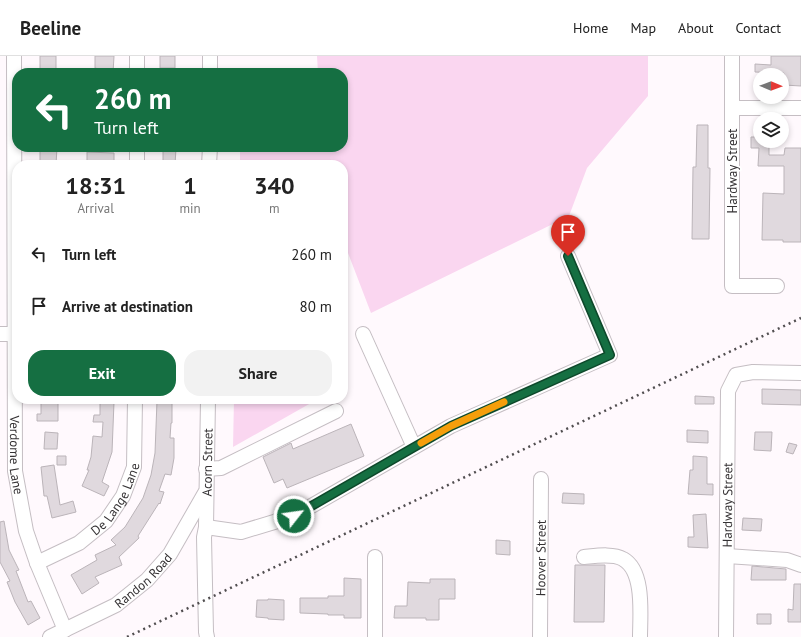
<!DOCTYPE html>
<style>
:root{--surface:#fff;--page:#f2f2f2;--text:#222;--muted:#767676;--line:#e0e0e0;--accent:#156f42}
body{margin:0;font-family:"PT Sans",sans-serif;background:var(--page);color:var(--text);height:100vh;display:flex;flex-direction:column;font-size:15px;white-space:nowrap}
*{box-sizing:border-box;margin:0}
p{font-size:13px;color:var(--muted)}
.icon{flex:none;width:22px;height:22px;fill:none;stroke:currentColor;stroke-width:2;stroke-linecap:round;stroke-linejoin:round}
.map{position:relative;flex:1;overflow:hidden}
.details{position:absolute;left:12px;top:104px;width:336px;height:244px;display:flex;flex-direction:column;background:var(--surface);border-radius:16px;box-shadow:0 2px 6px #0003}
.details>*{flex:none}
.hud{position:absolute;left:12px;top:12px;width:336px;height:84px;border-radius:16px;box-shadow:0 2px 6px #0003;background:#156f42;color:#fff;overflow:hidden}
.needle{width:26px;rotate:91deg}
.buttons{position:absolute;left:753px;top:12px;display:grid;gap:8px}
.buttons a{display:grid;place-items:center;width:36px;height:36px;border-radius:50%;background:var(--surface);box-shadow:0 2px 6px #0003;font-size:20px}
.pin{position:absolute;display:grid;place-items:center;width:34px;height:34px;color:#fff;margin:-41px -17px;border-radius:50% 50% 50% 0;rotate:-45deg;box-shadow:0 0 4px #0007}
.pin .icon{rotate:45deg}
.me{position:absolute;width:44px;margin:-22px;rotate:60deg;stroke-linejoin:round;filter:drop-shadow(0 0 3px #0008)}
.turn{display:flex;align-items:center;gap:14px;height:84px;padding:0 16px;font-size:18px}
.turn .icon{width:52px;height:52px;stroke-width:2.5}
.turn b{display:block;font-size:28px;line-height:34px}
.eta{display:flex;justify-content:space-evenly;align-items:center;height:68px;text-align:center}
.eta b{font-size:24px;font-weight:700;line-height:28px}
.cta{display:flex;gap:8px;margin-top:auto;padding:8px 16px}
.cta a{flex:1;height:46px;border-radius:16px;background:var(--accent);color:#fff;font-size:16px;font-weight:700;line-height:46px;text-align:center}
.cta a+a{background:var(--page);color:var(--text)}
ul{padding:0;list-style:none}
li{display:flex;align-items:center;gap:12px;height:52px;padding:0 16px}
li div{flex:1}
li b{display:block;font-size:15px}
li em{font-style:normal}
header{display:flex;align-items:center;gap:24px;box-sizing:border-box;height:56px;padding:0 20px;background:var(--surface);border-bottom:1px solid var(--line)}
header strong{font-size:19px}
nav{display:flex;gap:22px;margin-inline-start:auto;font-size:14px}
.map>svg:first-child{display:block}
.green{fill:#fad6f0}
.building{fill:#e0d9de;stroke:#bbb4b9}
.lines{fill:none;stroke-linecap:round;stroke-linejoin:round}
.minor-casing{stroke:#c5bec3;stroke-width:16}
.minor{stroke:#fff;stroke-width:14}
.rail{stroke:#514e50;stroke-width:2.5;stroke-dasharray:2 4;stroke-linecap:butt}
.route-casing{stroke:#0e482b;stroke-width:10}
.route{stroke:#156f42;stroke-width:7}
.slow{stroke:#f59e0b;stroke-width:7}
.labels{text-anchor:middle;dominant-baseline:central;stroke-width:3.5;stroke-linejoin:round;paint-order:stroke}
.street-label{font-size:13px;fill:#353234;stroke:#fff}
</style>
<header>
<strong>Beeline</strong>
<nav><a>Home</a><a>Map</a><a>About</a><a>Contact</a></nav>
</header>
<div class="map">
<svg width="801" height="581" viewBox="0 0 801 581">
<rect width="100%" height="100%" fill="#fff9fd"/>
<!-- green -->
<path class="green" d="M317,0H648V40L587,112L569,160L371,257L348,197L343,199V109H240V91H343V17H318Z
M234,343H318L233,391Z"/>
<!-- building -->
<path class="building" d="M40,0H56V17H40Z
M95,0H114L113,17H99V13L95,12Z
M160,0H175V12H160Z
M771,0H801V30L784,29V17L755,16V8L771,9Z
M697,69H708V112H710L709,183H692L693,111H696Z
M751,81H760V85H769V99H784L785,92H801V186H783V184H762L763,137L784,138V110H758L759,92H751Z
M40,91H57L56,109H40Z
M163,92H176L175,109H163Z
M87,96L114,97V109H87Z
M762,333L801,334V349L762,348Z
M695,340L714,341V348H695Z
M41,345H58V365H37V358H41Z
M100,345L114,346L112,396L102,426L109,430L104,440L82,430L89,414H87L91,401L93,380L102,381L103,366H93L94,359H100Z
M157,345H172V367H171L170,382H174V402L171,419L165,418L159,435L164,436L160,448L159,447L138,480L139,482L119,501L122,509L95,521L99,527L82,538L71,519L97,504L95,499L116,489L111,484L125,471L143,442L151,419L155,397Z
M351,368L364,400L287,432L283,423L274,427L263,401L291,387L293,393Z
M687,374L708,375V387L687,386Z
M45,376L58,377L57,393H44Z
M755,376H772L771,395L754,394Z
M789,387L797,389L793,398L786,396Z
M57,400H66V409H57Z
M693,400L707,401V428H713V439L688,438L690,414H693Z
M54,409L60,449L73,445L76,456L52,462L47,440H44L41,411Z
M563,437L584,438V448L562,447Z
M706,458L708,492L688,491V481H694L693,459Z
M743,462L762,463L761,475L742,474Z
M4,465L9,494L19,514L16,515L28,546L31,545L40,562L28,569L15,546L7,526L10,525L0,506V466Z
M496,484L510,485V499L496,498Z
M575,509H605L604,566H574Z
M752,510L786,513V524H751Z
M344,522L361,523V562H344V559H328V558L300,557V542H328V540H344Z
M430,523H455V543H439V564H426V562H394L395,550H407L408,526L430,527Z
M794,528H801V566H788V553L793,554Z
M268,543L284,544V564L268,563V562L256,561L257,544H268Z
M757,558H771V568H757Z"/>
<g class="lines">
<!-- minor casing -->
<g class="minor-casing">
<g id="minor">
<path id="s1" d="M14,0L15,415L26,475L37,507L65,574"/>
<path d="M137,0V17"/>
<path d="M732,0V230H777"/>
<path d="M210,17V0"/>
<path d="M732,52H801"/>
<path d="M137,91V109"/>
<path d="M209,109L210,91"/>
<path d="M0,278H17"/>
<path d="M363,278L414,391"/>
<path d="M206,413L221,412L336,355"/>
<path d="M206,471L241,476L294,460L451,370L610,299L568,200"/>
<path d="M727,500L787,504L801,509"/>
<path d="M584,501C595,500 613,497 623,503C645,515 640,560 640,581"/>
<path id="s2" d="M37,507L79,487L106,465L123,440L134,411L135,343"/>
<path id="s3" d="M50,581L116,549L147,524L170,498L205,437"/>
<path id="s4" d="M207,581L206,576L204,481L206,471L208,343"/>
<path d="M375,581V501"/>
<path id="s5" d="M540,581L541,423"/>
<path id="s6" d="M726,581L728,335L736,319L753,316L801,317"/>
</g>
</g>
<!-- minor -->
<use href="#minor" class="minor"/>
<!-- rail -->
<path class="rail" d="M127,581L801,262"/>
</g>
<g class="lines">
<!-- route casing -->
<g class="route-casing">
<path id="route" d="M294,460L451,370L610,299L568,200"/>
</g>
<!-- route -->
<use href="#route" class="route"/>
<!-- slow -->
<path class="slow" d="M421,387L451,370L504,346"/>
</g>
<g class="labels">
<!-- street labels -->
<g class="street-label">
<text transform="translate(732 115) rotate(-90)">Hardway Street</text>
<text stroke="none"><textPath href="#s1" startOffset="399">Verdome Lane</textPath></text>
<text stroke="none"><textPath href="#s4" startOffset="175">Acorn Street</textPath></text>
<text stroke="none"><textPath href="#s2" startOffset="105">De Lange Lane</textPath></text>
<text stroke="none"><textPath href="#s6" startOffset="132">Hardway Street</textPath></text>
<text stroke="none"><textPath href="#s5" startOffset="79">Hoover Street</textPath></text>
<text stroke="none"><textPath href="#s3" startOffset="110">Randon Road</textPath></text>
</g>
</g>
</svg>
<div class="buttons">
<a><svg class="needle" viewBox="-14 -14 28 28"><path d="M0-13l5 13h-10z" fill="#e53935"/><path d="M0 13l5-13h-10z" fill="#767676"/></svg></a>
<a><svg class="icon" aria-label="layers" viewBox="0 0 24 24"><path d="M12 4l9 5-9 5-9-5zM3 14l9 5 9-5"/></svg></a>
</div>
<div class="pin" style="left:568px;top:200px;background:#d93025"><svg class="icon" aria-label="arrive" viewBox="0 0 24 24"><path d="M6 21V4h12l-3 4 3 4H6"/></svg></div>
<svg class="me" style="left:294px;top:460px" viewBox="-20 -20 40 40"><circle r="17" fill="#156f42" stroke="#fff" stroke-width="3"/><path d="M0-11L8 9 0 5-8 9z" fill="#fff"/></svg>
<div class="hud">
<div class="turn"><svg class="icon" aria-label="left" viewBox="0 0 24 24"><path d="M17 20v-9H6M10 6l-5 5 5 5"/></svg><div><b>260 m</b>Turn left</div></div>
</div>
<section class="details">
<div class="eta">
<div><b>18:31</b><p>Arrival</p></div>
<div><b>1</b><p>min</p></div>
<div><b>340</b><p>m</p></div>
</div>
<ul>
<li><svg class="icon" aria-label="left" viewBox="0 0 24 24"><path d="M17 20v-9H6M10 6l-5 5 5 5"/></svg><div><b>Turn left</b></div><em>260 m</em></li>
<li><svg class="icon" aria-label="arrive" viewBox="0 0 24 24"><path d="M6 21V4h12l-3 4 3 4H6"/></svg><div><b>Arrive at destination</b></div><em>80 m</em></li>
</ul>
<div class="cta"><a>Exit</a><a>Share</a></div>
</section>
</div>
